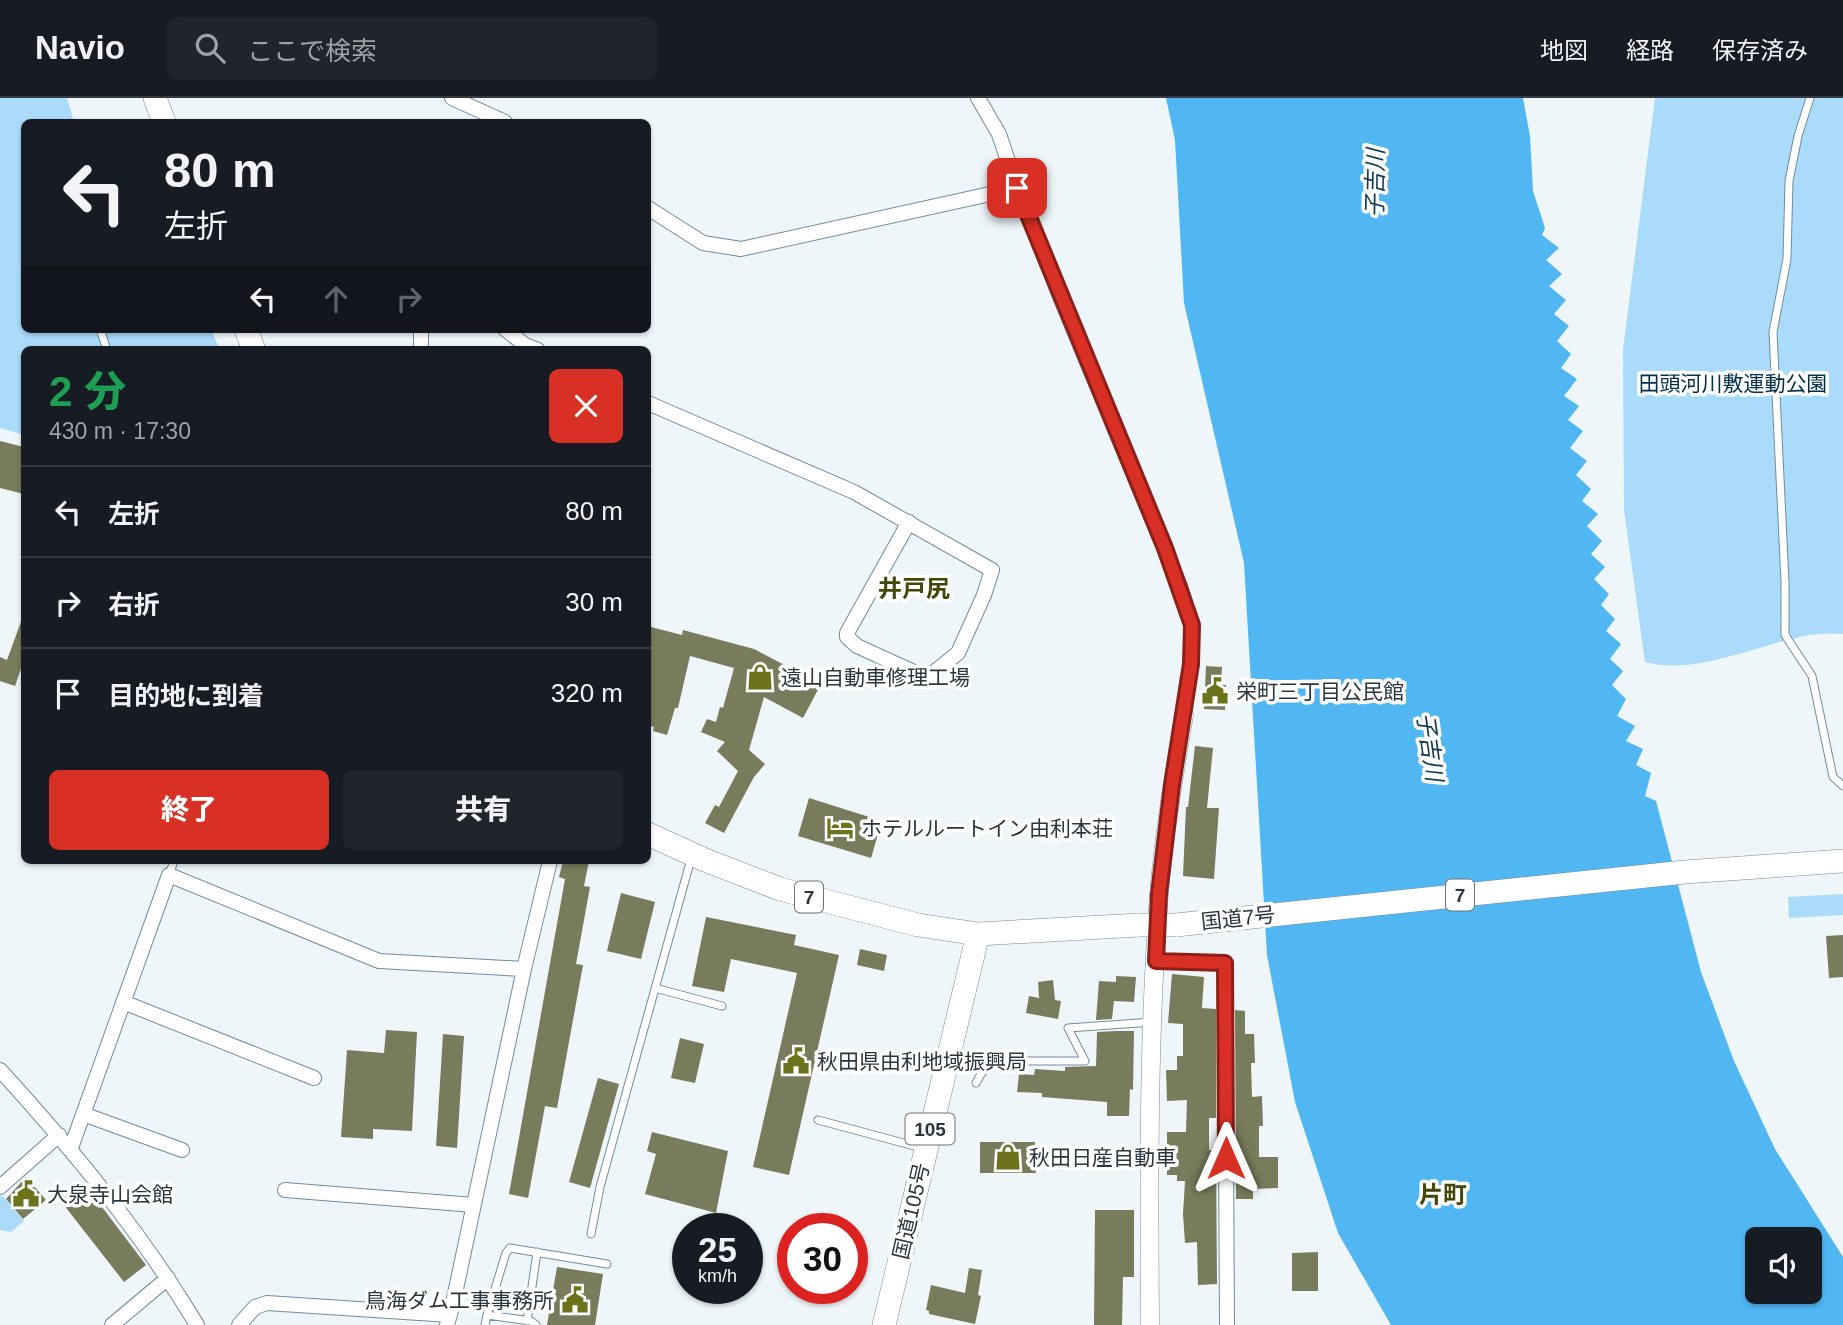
<!DOCTYPE html>
<html lang="ja">
<meta charset="utf-8">
<style>
:root{--surface:#171b24;--page:#20242c;--text:#f1f3f6;--muted:#9ea1a6;--line:#363941;--accent:#d93025}
body{margin:0;font-family:Arial,"Noto Sans JP",sans-serif;background:var(--page);color:var(--text);height:100vh;display:flex;flex-direction:column;font-size:26px;white-space:nowrap}
*{box-sizing:border-box;margin:0}
p{font-size:23px;color:var(--muted)}
.icon{flex:none;width:38px;height:38px;fill:none;stroke:currentColor;stroke-width:2;stroke-linecap:round;stroke-linejoin:round}
.map{position:relative;flex:1;overflow:hidden}
.panel{position:absolute;left:21px;top:248px;width:630px;height:518px;display:flex;flex-direction:column;background:var(--surface);border-radius:10px;box-shadow:0 2px 5px #0004}
.panel>*{flex:none}
.banner{position:absolute;left:21px;top:21px;width:630px;height:214px;border-radius:10px;box-shadow:0 2px 5px #0004;background:#171b24;color:var(--text);overflow:hidden}
.tools{position:absolute;left:1745px;top:1129px;display:grid;gap:14px}
.tools a{display:grid;place-items:center;width:77px;height:77px;border-radius:10px;background:var(--surface);box-shadow:0 2px 5px #0004;font-size:35px}
.speed{position:absolute;left:672px;top:1115px;display:flex;gap:14px;font-size:35px;font-weight:700;text-align:center}
.speed>*{display:grid;place-content:center;width:91px;height:91px;border-radius:50%;background:var(--surface);box-shadow:0 2px 5px #0004;line-height:1}
.speed small{font-size:18px;font-weight:400}
.speed .limit{border:10px solid #d22;background:#fff;color:#111}
.pin{position:absolute;display:grid;place-items:center;width:60px;height:60px;color:#fff;margin:-30px;border-radius:14px;box-shadow:0 4px 10px #0006}
.me{position:absolute;width:77px;margin:-38px;rotate:0deg;stroke-linejoin:round;filter:drop-shadow(0 0 5px #0008)}
.turn{display:flex;align-items:center;gap:24px;height:147px;padding:0 28px;font-size:32px}
.turn .icon{width:91px;height:91px;stroke-width:2.5}
.turn b{display:block;font-size:49px;line-height:60px}
.lanes{display:flex;align-items:center;height:66px;padding:0 28px;background:#0003;justify-content:center;gap:35px;direction:ltr}
.lanes .off{opacity:.35}
.round{display:grid;place-items:center;flex:none;width:74px;height:74px;border-radius:10px;background:var(--page)}
.summary{display:flex;align-items:center;justify-content:space-between;height:119px;padding:0 28px}
h1{font-size:42px;font-weight:800;line-height:52px;color:#1e9e55}
.cta{display:flex;gap:14px;margin-top:auto;padding:14px 28px}
.cta a{flex:1;height:80px;border-radius:10px;background:var(--accent);color:#fff;font-size:28px;font-weight:800;line-height:80px;text-align:center}
.cta a+a{background:var(--page);color:var(--text)}
ul{padding:0;list-style:none}
li{display:flex;align-items:center;gap:21px;height:91px;padding:0 28px;border-top:2px solid var(--line)}
li div{flex:1}
li b{display:block;font-size:26px}
li em{font-style:normal}
header{display:flex;align-items:center;gap:42px;box-sizing:border-box;height:98px;padding:0 35px;background:var(--surface);border-bottom:2px solid var(--line)}
header strong{font-size:33px}
nav{display:flex;gap:38px;margin-inline-start:auto;font-size:24px}
.search{width:490px;height:63px;background:var(--page);display:flex;align-items:center;gap:18px;box-sizing:border-box;padding:0 24px;border-radius:10px;color:var(--muted);font-size:26px}
.map>svg:first-child{display:block}
.green{fill:#aadbfb}
.water{fill:#50b7f3;fill-rule:evenodd}
.building{fill:#787c5c}
.lines{fill:none;stroke-linecap:round;stroke-linejoin:round}
.service-casing{stroke:#6e8ca0;stroke-width:9}
.minor-casing{stroke:#6e8ca0;stroke-width:16}
.tertiary-casing{stroke:#6e8ca0;stroke-width:19}
.trunk-casing{stroke:#6e8ca0;stroke-width:24}
.service{stroke:#fff;stroke-width:7}
.minor{stroke:#fff;stroke-width:14}
.tertiary{stroke:#fff;stroke-width:18}
.trunk{stroke:#fff;stroke-width:23}
.trunk-bridge-casing{stroke:#6e8ca0;stroke-width:24;stroke-linecap:butt}
.trunk-bridge{stroke:#fff;stroke-width:23}
.route-casing{stroke:#8d1f18;stroke-width:18}
.route{stroke:#d93025;stroke-width:12}
.labels{text-anchor:middle;dominant-baseline:central;stroke-width:7;stroke-linejoin:round;paint-order:stroke}
.shield{fill:#fff;stroke:#697278;stroke-width:2}
.shield-label{font-size:19px;font-weight:bold;fill:#29363e}
.park-label{font-size:21px;fill:#012f47;stroke:#fff}
.poi-label{font-size:21px;fill:#29363e;stroke:#fff;text-anchor:start}
.street-label{font-size:21px;fill:#29363e;stroke:#fff}
.water-label{font-size:23px;font-style:italic;fill:#0c3850;stroke:#fff}
.quarter-label{font-size:24px;font-weight:bold;fill:#444709;stroke:#fff}
</style>
<header>
<strong>Navio</strong>
<div class="search"><svg class="icon" aria-label="search" viewBox="0 0 24 24"><circle cx="10" cy="10" r="6"/><path d="M15 15l6 6"/></svg>ここで検索</div>
<nav><a>地図</a><a>経路</a><a>保存済み</a></nav>
</header>
<div class="map">
<svg width="1843" height="1227" viewBox="0 0 1843 1227">
<rect width="100%" height="100%" fill="#eff6fa"/>
<!-- green -->
<path class="green" d="M0,0H67L74,24H24V231H211L220,252H24V337L0,330Z
M1655,0H1843V536C1831,536 1817,535 1805,538C1757,547 1693,578 1645,564L1624,412L1623,252Z
M1843,796V817L1789,820L1788,799Z
M2,1097L24,1123L11,1134L0,1132V1099Z"/>
<!-- water -->
<path class="water" d="M1166,0H1523L1530,38L1533,93L1545,130L1542,137L1559,150L1546,162L1562,176L1549,188L1566,202L1554,216L1569,228L1557,243L1571,256L1561,270L1577,281L1564,298L1579,308L1568,322L1583,333L1570,350L1587,363L1576,377L1591,391L1582,403L1598,416L1587,428L1602,443L1591,456L1605,469L1594,481L1609,496L1601,507L1615,521L1606,533L1621,546L1610,561L1623,573L1612,587L1626,601L1617,618L1635,628L1626,643L1643,651L1636,667L1651,675L1645,698L1656,703L1701,874L1734,963L1775,1051L1843,1159V1227H1391L1338,1135L1295,1004L1267,857L1244,465L1184,205L1175,42ZM1757,1141H1810V1194H1757Z"/>
<!-- building -->
<path class="building" d="M0,343L24,349V396L0,390Z
M23,518H24V562L15,588L0,583V559L7,562Z
M651,529L682,537L683,532L754,551L821,586L803,620L764,599L749,652L765,666L754,679L724,735L705,725L715,707L719,709L738,673L717,653L725,644L701,634L707,621L716,624L720,609L723,610L734,570L690,558L678,610H675L667,637L653,633L654,629L648,628V546Z
M1206,568L1222,569L1221,587H1226L1225,612L1204,611Z
M1195,648L1213,650L1207,710H1219L1214,781L1183,778L1186,709H1188Z
M809,700L882,723L871,760L798,738Z
M563,763H589L584,788L590,789L576,866L583,867L557,1010L545,1008L528,1100L509,1096L565,781L559,779Z
M621,795L655,804L641,861L607,853Z
M706,819L796,837L794,847L839,857L789,1077L753,1069L797,875L731,861L724,894L692,888Z
M1843,837V879L1829,880L1826,838Z
M860,851L887,857L884,873L857,867Z
M1172,876L1204,879L1202,910L1216,911V1020H1209V1052H1216L1217,1186L1198,1187L1197,1144L1185,1145L1183,1116L1185,1083H1177V1077H1167V1034H1186L1187,1002L1167,1003L1166,972H1177V958H1183V926L1168,925Z
M1116,878L1136,879L1134,904L1114,903L1112,921L1096,922L1099,883L1116,884Z
M1053,882L1055,902L1061,903L1058,921L1026,915L1029,898L1039,900L1038,884Z
M1235,912L1245,913V936H1254L1255,965H1251L1252,999L1262,998L1263,1028H1259V1059H1278V1090L1253,1091V1101H1236Z
M386,932L417,934L412,1033L373,1031V1041L341,1039L347,952L384,955Z
M1116,933H1134L1133,992L1130,991L1129,1018H1107V1004L1042,999V995L1017,994L1019,976L1034,977L1035,971L1065,973V969L1096,968L1097,934Z
M443,936L464,938L457,1050L436,1048Z
M680,940L704,946L695,985L671,980Z
M598,980L619,986L590,1090L569,1084Z
M652,1034L728,1053L716,1115L645,1096L656,1056L647,1053Z
M980,1044H1035L1036,1075H980Z
M26,1079L46,1102L23,1121L6,1101Z
M83,1084L146,1167L124,1184L60,1102Z
M1095,1112H1134V1179H1123L1122,1227H1094Z
M1318,1154V1193H1292V1155Z
M557,1169L603,1176L595,1227H547Z
M969,1170L982,1172L978,1197L981,1198L975,1226L929,1216V1213L926,1212L931,1187L965,1195Z"/>
<g class="lines">
<!-- service casing -->
<g class="service-casing">
<path id="service" d="M1810,0L1798,38L1789,83L1787,161L1773,234L1785,483V537L1812,578L1833,679L1843,688
M100,231L107,252
M169,777L174,763
M655,890L722,908
M976,985L981,976L994,963H1085L1068,930L1153,924
M818,1022L922,1050
M591,1136L600,1089L691,761
M487,1217L506,1155L510,1150L607,1166
M527,1223L537,1154
M485,1227L487,1217L531,1223L536,1227"/>
</g>
<!-- minor casing -->
<g class="minor-casing">
<path id="minor" d="M452,0L505,24
M978,0L999,36L1017,90L1061,201L1180,488L1192,527L1191,566L1184,617
M648,110L703,145L741,151L1017,90
M421,231V252
M505,231L525,247L538,252
M648,305L854,394L992,472L984,497L958,555L927,580L857,548L847,539V535L909,424
M1156,863L1225,865L1227,1227
M123,904L314,980
M0,972C73,1052 141,1134 197,1227
M83,1016L182,1052
M71,1050L169,777L379,863L524,871
M0,1089L59,1037
M285,1092L474,1107
M112,1227L168,1180
M239,1227L255,1209L267,1205L450,1217
M447,1227L453,1205L524,871L550,763"/>
</g>
<!-- tertiary casing -->
<g class="tertiary-casing">
<path id="tertiary" d="M1150,1227C1149,1084 1148,940 1159,796C1164,736 1174,677 1184,617"/>
</g>
<!-- trunk casing -->
<g class="trunk-casing">
<path id="trunk" d="M155,0L164,24
M246,231L254,252
M648,736L705,762L780,791L918,827L978,836L1139,827
M1176,827L1685,774L1843,763
M884,1227L978,836"/>
</g>
<!-- service -->
<use href="#service" class="service"/>
<!-- minor -->
<use href="#minor" class="minor"/>
<!-- tertiary -->
<use href="#tertiary" class="tertiary"/>
<!-- trunk -->
<use href="#trunk" class="trunk"/>
<!-- trunk-bridge casing -->
<g class="trunk-bridge-casing">
<path id="trunk-bridge" d="M1139,827H1176"/>
</g>
<!-- trunk-bridge -->
<use href="#trunk-bridge" class="trunk-bridge"/>
</g>
<g class="lines">
<!-- route casing -->
<g class="route-casing">
<path id="route" d="M1017,90L1165,450L1192,527L1191,566L1172,687L1159,796L1156,863L1225,865L1226,1060"/>
</g>
<!-- route -->
<use href="#route" class="route"/>
</g>
<!-- icons -->
<defs>
<g id="shop-bare" transform="scale(2.1)"><path d="M-5-2.5h2.3a2.7 3.5 0 0 1 5.4 0H5L5.5 6h-11ZM-1.5-2.5h3a1.5 2.3 0 0 0-3 0Z" fill="#6d731a" stroke="#fff" stroke-width="2.5" paint-order="stroke"/></g>
<g id="civic-bare" transform="scale(2.1)"><path d="M-.6-6.5H3V-4.5H.6V-3L4-1V1h2V6H-6V1h2V-1L-.6-3ZM-1.2 2.5V6h2.4V2.5Z" fill="#6d731a" stroke="#fff" stroke-width="2.5" paint-order="stroke"/></g>
<g id="hotel-bare" transform="scale(2.1)"><path d="M-6-4.5h1.5V1H6V5H4.5V3h-9V5H-6ZM-4 0a1.8 1.8 0 1 1 3.6 0ZM.5 0V-2.5h3Q6-2.5 6 0Z" fill="#6d731a" stroke="#fff" stroke-width="2.5" paint-order="stroke"/></g>
</defs>
<g fill-rule="evenodd">
<use href="#shop-bare" x="760" y="579"/>
<use href="#civic-bare" x="1215" y="593"/>
<use href="#hotel-bare" x="840" y="730"/>
<use href="#civic-bare" x="796" y="963"/>
<use href="#shop-bare" x="1008" y="1059"/>
<use href="#civic-bare" x="26" y="1096"/>
<use href="#civic-bare" x="575" y="1202"/>
</g>
<g class="labels">
<!-- shield labels -->
<g class="shield">
<rect x="1446" y="781.5" width="28" height="31" rx="5"/>
<rect x="795" y="783.5" width="28" height="31" rx="5"/>
<rect x="905.5" y="1015.5" width="49" height="31" rx="5"/>
</g>
<g class="shield-label">
<text x="1460" y="797">7</text>
<text x="809" y="799">7</text>
<text x="930" y="1031">105</text>
</g>
<!-- park labels -->
<g class="park-label">
<text x="1733" y="285">田頭河川敷運動公園</text>
</g>
<!-- poi labels -->
<g class="poi-label">
<text x="781" y="579">遠山自動車修理工場</text>
<text x="1236" y="593">栄町三丁目公民館</text>
<text x="861" y="730">ホテルルートイン由利本荘</text>
<text x="817" y="963">秋田県由利地域振興局</text>
<text x="1029" y="1059">秋田日産自動車</text>
<text x="47" y="1096">大泉寺山会館</text>
<text x="554" y="1202" text-anchor="end">鳥海ダム工事事務所</text>
</g>
<!-- street labels -->
<g class="street-label">
<text transform="translate(1238 820) rotate(-6)">国道7号</text>
<text transform="translate(911 1113) rotate(-77)">国道105号</text>
</g>
<!-- water labels -->
<g class="water-label">
<text transform="translate(1375 85) rotate(-89)">子吉川</text>
<text transform="translate(1430 649) rotate(82)">子吉川</text>
</g>
<!-- quarter labels -->
<g class="quarter-label">
<text x="914" y="490">井戸尻</text>
<text x="1443" y="1096">片町</text>
</g>
</g>
</svg>
<div class="tools">
<a><svg class="icon" aria-label="sound" viewBox="0 0 24 24"><path d="M4 9h4l5-4v14l-5-4H4zM17 9q2 3 0 6"/></svg></a>
</div>
<div class="speed"><div>25<small>km/h</small></div><div class="limit">30</div></div>
<div class="pin" style="left:1017px;top:90px;background:#d93025"><svg class="icon" aria-label="arrive" viewBox="0 0 24 24"><path d="M6 21V4h12l-3 4 3 4H6"/></svg></div>
<svg class="me" style="left:1226px;top:1060px" viewBox="-20 -20 40 40"><path d="M0-17L14 15 0 8-14 15z" fill="#d93025" stroke="#fff" stroke-width="4"/></svg>
<div class="banner">
<div class="turn"><svg class="icon" aria-label="left" viewBox="0 0 24 24"><path d="M17 20v-9H6M10 6l-5 5 5 5"/></svg><div><b>80 m</b>左折</div></div>
<div class="lanes"><svg class="icon" aria-label="left" viewBox="0 0 24 24"><path d="M17 20v-9H6M10 6l-5 5 5 5"/></svg><svg class="icon off" aria-label="ahead" viewBox="0 0 24 24"><path d="M12 20V5M6 11l6-6 6 6"/></svg><svg class="icon off" aria-label="right" viewBox="0 0 24 24"><path d="M7 20v-9h11M14 6l5 5-5 5"/></svg></div>
</div>
<section class="panel">
<div class="summary"><div><h1>2 分</h1><p>430 m · 17:30</p></div><a class="round" style="background:#d93025;color:#fff"><svg class="icon" aria-label="close" viewBox="0 0 24 24"><path d="M6 6l12 12M18 6L6 18"/></svg></a></div>
<ul>
<li><svg class="icon" aria-label="left" viewBox="0 0 24 24"><path d="M17 20v-9H6M10 6l-5 5 5 5"/></svg><div><b>左折</b></div><em>80 m</em></li>
<li><svg class="icon" aria-label="right" viewBox="0 0 24 24"><path d="M7 20v-9h11M14 6l5 5-5 5"/></svg><div><b>右折</b></div><em>30 m</em></li>
<li><svg class="icon" aria-label="arrive" viewBox="0 0 24 24"><path d="M6 21V4h12l-3 4 3 4H6"/></svg><div><b>目的地に到着</b></div><em>320 m</em></li>
</ul>
<div class="cta"><a>終了</a><a>共有</a></div>
</section>
</div>
